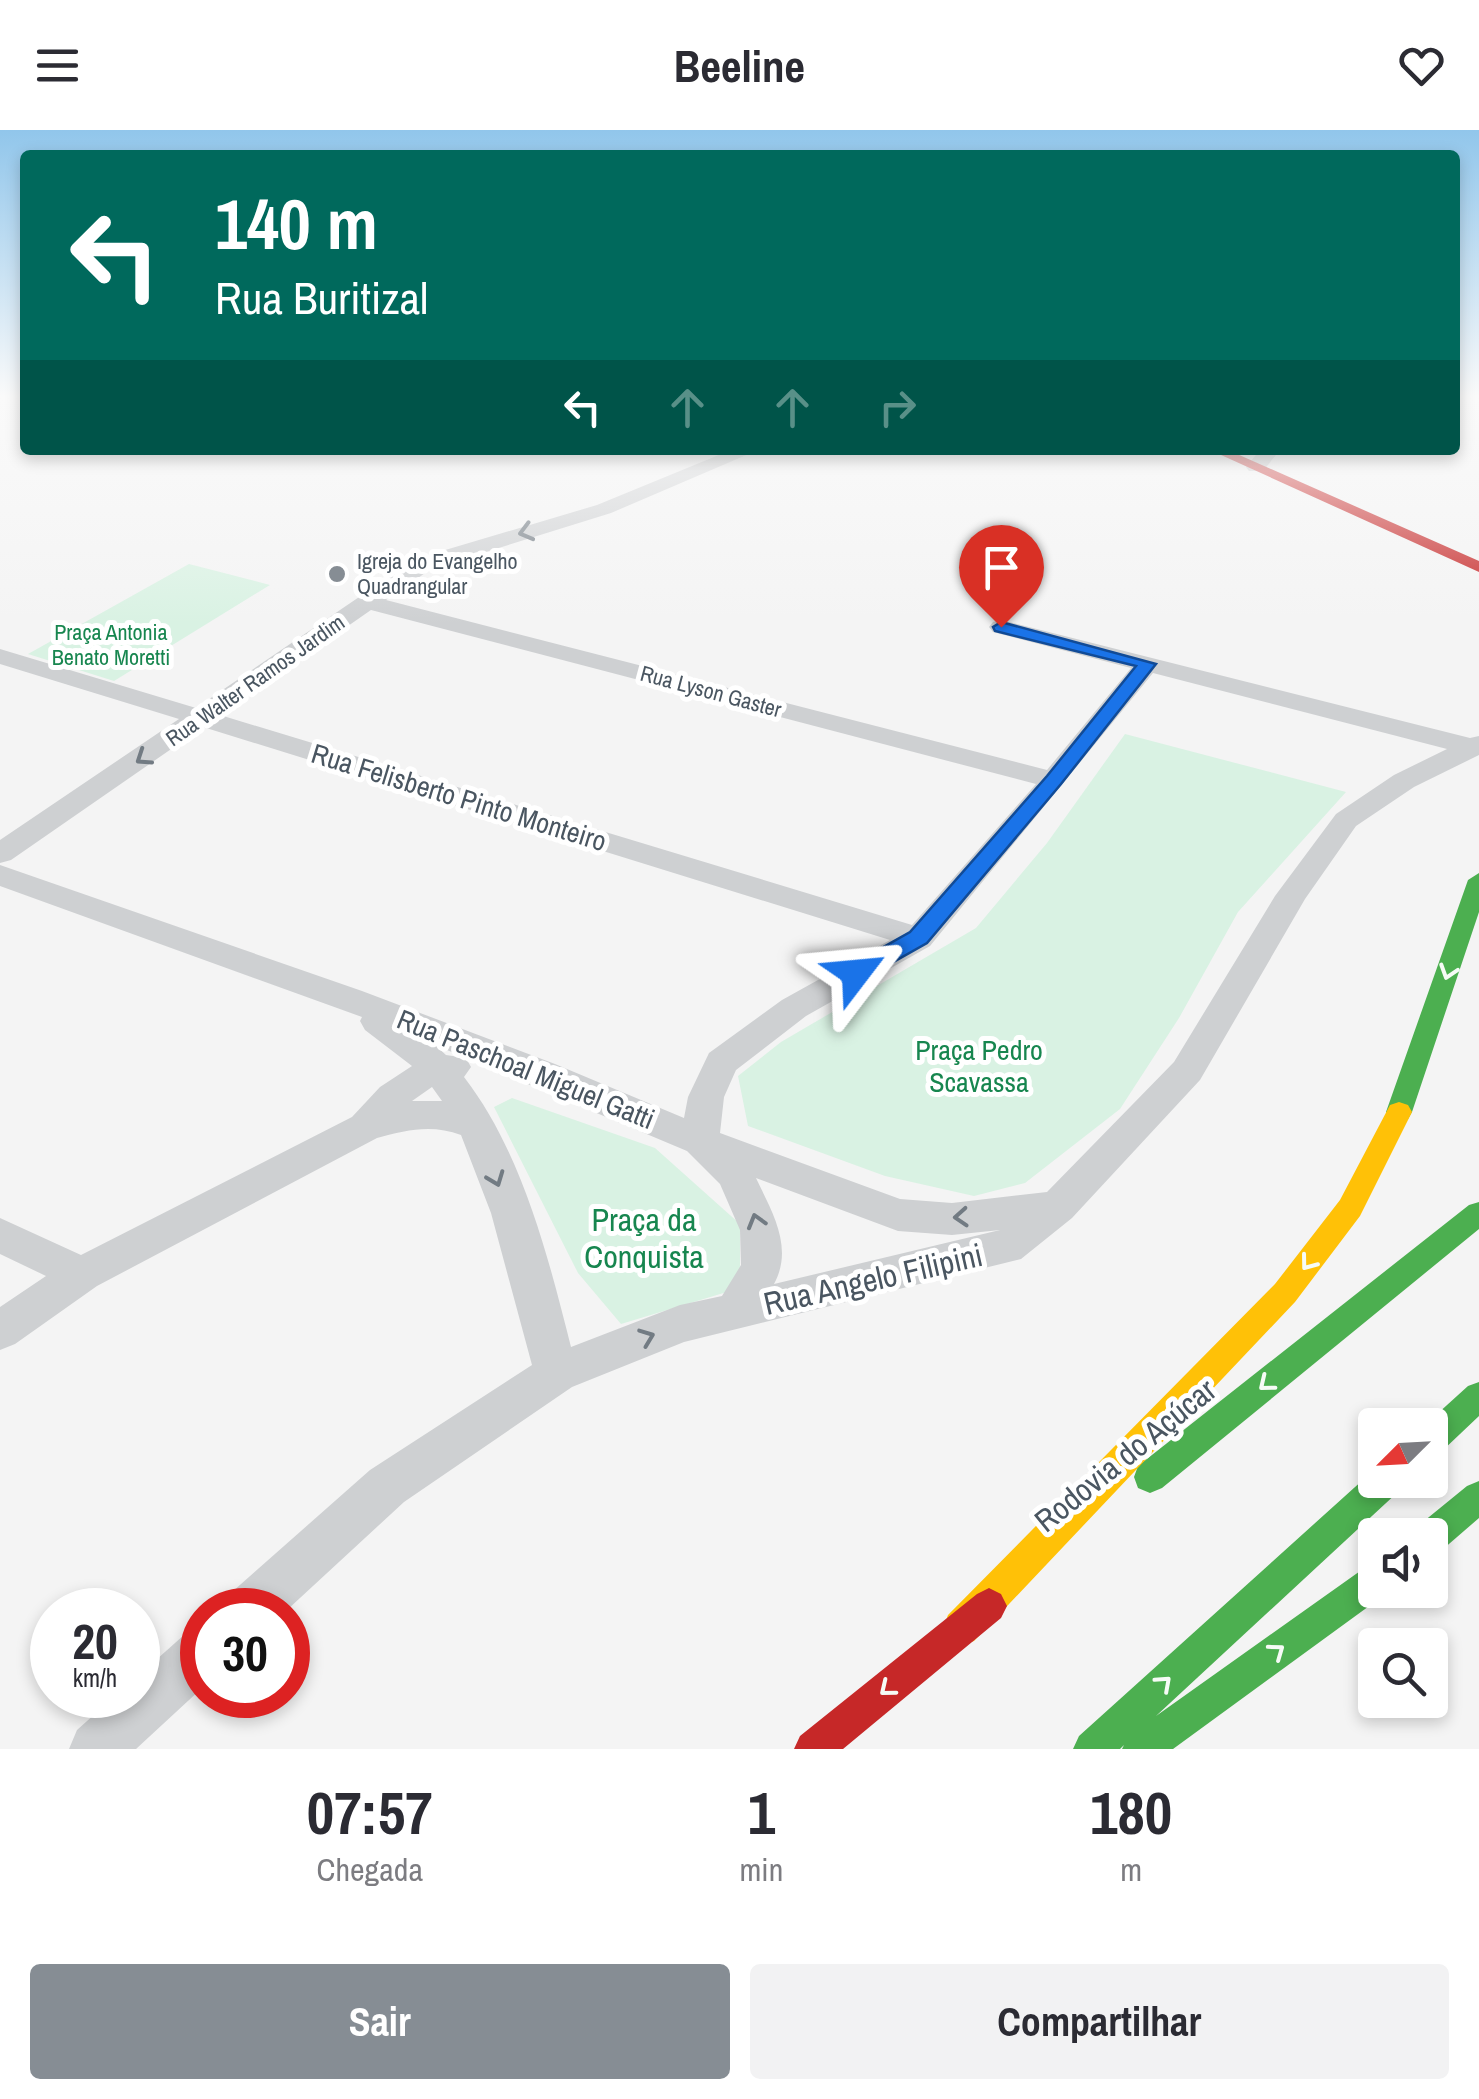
<!DOCTYPE html>
<html lang="pt">
<meta charset="utf-8">
<style>
:root{--surface:#fff;--page:#f2f2f3;--text:#2b2b33;--muted:#7c7c81;--accent:#868d94}
body{margin:0;font-family:"Archivo Narrow",sans-serif;background:var(--page);color:var(--text);height:100vh;display:flex;flex-direction:column;font-size:38px;white-space:nowrap}
*{box-sizing:border-box;margin:0}
p{font-size:32px;color:var(--muted)}
.icon{flex:none;width:55px;height:55px;fill:none;stroke:currentColor;stroke-width:2;stroke-linecap:round;stroke-linejoin:round}
.map{position:relative;height:1619px;overflow:hidden}
.drawer{display:flex;flex-direction:column;background:var(--surface);flex:1}
.drawer>*{flex:none}
.guide{position:absolute;left:20px;top:20px;width:1440px;height:305px;border-radius:10px;box-shadow:0 5px 15px #0003;background:#00695c;color:#fff;overflow:hidden}
.needle{width:65px;rotate:246deg}
.controls{position:absolute;left:1358px;top:1278px;display:grid;gap:20px}
.controls a{display:grid;place-items:center;width:90px;height:90px;border-radius:10px;background:var(--surface);box-shadow:0 5px 15px #0003;font-size:50px}
.speed{position:absolute;left:30px;top:1458px;display:flex;gap:20px;font-size:50px;font-weight:700;text-align:center}
.speed>*{display:grid;place-content:center;width:130px;height:130px;border-radius:50%;background:var(--surface);box-shadow:0 5px 15px #0003;line-height:1}
.speed small{font-size:25px;font-weight:400}
.speed .limit{border:15px solid #d22;background:#fff;color:#111}
.pin{position:absolute;display:grid;place-items:center;width:85px;height:85px;color:#fff;margin:-102px -42px;border-radius:50% 50% 50% 0;rotate:-45deg;box-shadow:0 0 10px #0007}
.pin .icon{rotate:45deg}
.me{position:absolute;width:110px;margin:-55px;rotate:61deg;stroke-linejoin:round;filter:drop-shadow(0 0 8px #0008)}
.turn{display:flex;align-items:center;gap:35px;height:210px;padding:0 30px;font-size:45px}
.turn .icon{width:130px;height:130px;stroke-width:2.5}
.turn b{display:block;font-size:70px;line-height:85px}
.lanes{display:flex;align-items:center;height:95px;padding:0 30px;background:#0003;justify-content:center;gap:50px;direction:ltr}
.lanes .off{opacity:.35}
.eta{display:flex;justify-content:space-evenly;align-items:center;height:170px;text-align:center}
.eta b{font-size:60px;font-weight:800;line-height:70px}
.button{display:flex;gap:20px;margin-top:auto;padding:20px 30px}
.button a{flex:1;height:115px;border-radius:10px;background:var(--accent);color:#fff;font-size:40px;font-weight:800;line-height:115px;text-align:center}
.button a+a{background:var(--page);color:var(--text)}
header{display:flex;justify-content:space-between;align-items:center;height:130px;padding:0 30px;background:var(--surface);font-size:45px;font-weight:800}
.map>svg:first-child{display:block}
.green{fill:#d9f2e3}
.lines{fill:none;stroke-linecap:round;stroke-linejoin:round}
.street{fill:#ced0d2;fill-rule:evenodd}
.fast{fill:#4caf50;fill-rule:evenodd}
.slow{fill:#ffc107;fill-rule:evenodd}
.jam{fill:#c62828;fill-rule:evenodd}
.oneway{stroke:#727b83}
.oneway2{stroke:#f6fbf6}
.route{fill:#1a73e8;stroke:#114b97;stroke-width:2.5}
.poi-dot{fill:#868d94;stroke:#fff;stroke-width:4}
.labels{text-anchor:middle;dominant-baseline:central;stroke-width:10;stroke-linejoin:round;paint-order:stroke}
.far-poi-label{font-size:22px;fill:#4a5661;stroke:#fff;text-anchor:start}
.far-park-label{font-size:22px;fill:#17864f;stroke:#fff}
.far-street-label{font-size:22px;fill:#4a5661;stroke:#fff}
.street-label{font-size:28px;fill:#4a5661;stroke:#fff}
.park-label{font-size:28px;fill:#17864f;stroke:#fff}
.near-park-label{font-size:32px;fill:#17864f;stroke:#fff}
.near-street-label{font-size:32px;fill:#4a5661;stroke:#fff}
</style>
<header><svg class="icon" aria-label="menu" viewBox="0 0 24 24"><path d="M4 6h16M4 12h16M4 18h16"/></svg>Beeline<svg class="icon" aria-label="heart" viewBox="0 0 24 24"><path d="M12 20l-8-8c-3-5 5-10 8-4 3-6 11-1 8 4z"/></svg></header>
<div class="map">
<svg width="1479" height="1619" viewBox="0 0 1479 1619">
<rect width="100%" height="100%" fill="#f4f4f4"/>
<!-- green -->
<path class="green" d="M189,434L270,455L114,551L28,524Z
M1125,604L1346,662L1238,782L1179,888L1120,979L1025,1053L974,1066L885,1046L748,996L738,946L781,912L976,798L1047,713Z
M512,968L655,1018L740,1094V1158L621,1194L578,1143L494,977Z"/>
<g class="lines">
<!-- street -->
<path class="street" d="M731,320H758L611,383L431,439L386,470L1047,640L1131,538L993,502L989,497L993,492L1001,490L1470,608L1479,606V625L1414,657L1356,696L1305,769L1200,950L1072,1088L1021,1129L684,1212L572,1257L404,1372L287,1480H225L232,1462L370,1340L532,1235L491,1083L461,1005C432,994 406,1000 377,1008L97,1156L15,1214L0,1220V1177L46,1146L0,1124V1088L81,1125L352,987L380,957L412,936L365,900L360,891L362,887L0,756V735L362,861L555,934L684,988L688,967L709,923L782,870L890,810L203,597L11,730L0,733V710L179,589L0,534V519L196,578L415,429L597,375ZM371,480L1036,654L912,795L220,585ZM1153,543L1447,619L1394,645L1336,684L1275,766L1174,932L1047,1062L952,1073L900,1069L720,1003L724,967L736,940L806,886L930,816ZM435,915L687,1021L720,1054L740,1100L741,1135L722,1166L680,1175L571,1217C548,1126 522,1022 464,947L471,937L466,928L446,925ZM432,957L442,971H412ZM756,1048L898,1101L952,1105L1000,1100L774,1154C794,1117 772,1082 756,1048Z
M1260,320H1280L1263,341H1249L1246,337Z
M202,1497V1558L136,1619H69L77,1600L116,1565H138V1546L184,1505Z"/>
<!-- fast -->
<path class="fast" d="M1479,743V782L1412,982L1408,989L1399,992L1390,989L1386,982L1468,750Z
M1479,1072V1099L1162,1358L1150,1363L1138,1358L1134,1347L1138,1336L1469,1075Z
M1479,1252V1286L1441,1322L1430,1326V1295H1425L1468,1256Z
M1375,1339V1350H1403L1399,1361L1156,1586L1363,1439L1375,1434V1460H1389L1387,1463L1173,1619H1122L1124,1615L1120,1619H1073L1079,1606Z
M1479,1351V1388L1442,1420L1430,1425V1405H1414L1418,1396L1467,1356Z"/>
<!-- slow -->
<path class="slow" d="M1399,972L1408,975L1412,982L1360,1086L1295,1172L974,1511L961,1516L948,1511L943,1498L948,1485L1275,1154L1340,1070L1390,975Z"/>
<!-- jam -->
<path class="jam" d="M1210,320H1228L1479,431V442Z
M989,1458L1001,1464L1007,1476L1001,1488L843,1619H794L800,1606L977,1464Z"/>
</g>
<!-- one-way arrows -->
<defs><path id="oneway-chevron" d="M-2-3.5L2.5 0L-2 3.5" fill="none" stroke-width="1.6" stroke-linecap="round" stroke-linejoin="round" transform="scale(2.5)"/></defs>
<g class="oneway">
<use href="#oneway-chevron" transform="translate(526 402) rotate(165)"/>
<use href="#oneway-chevron" transform="translate(143 628) rotate(146)"/>
<use href="#oneway-chevron" transform="translate(496 1049) rotate(69)"/>
<use href="#oneway-chevron" transform="translate(961 1087) rotate(176)"/>
<use href="#oneway-chevron" transform="translate(756 1091) rotate(-106)"/>
<use href="#oneway-chevron" transform="translate(647 1207) rotate(-21)"/>
</g>
<g class="oneway2">
<use href="#oneway-chevron" transform="translate(1448 842) rotate(108)"/>
<use href="#oneway-chevron" transform="translate(1308 1133) rotate(127)"/>
<use href="#oneway-chevron" transform="translate(1266 1254) rotate(141)"/>
<use href="#oneway-chevron" transform="translate(1277 1521) rotate(-36)"/>
<use href="#oneway-chevron" transform="translate(1164 1553) rotate(-42)"/>
<use href="#oneway-chevron" transform="translate(887 1559) rotate(141)"/>
</g>
<!-- sky -->
<linearGradient id="sky" x2="0" y2="1"><stop stop-color="#91c6eb"/><stop offset="0.54" stop-color="#fafafa"/><stop offset="1" stop-color="#fafafa" stop-opacity="0"/></linearGradient>
<rect width="1479" height="494" fill="url(#sky)"/>
<!-- route -->
<path class="route" d="M1001,492L1156,534L1061,654L927,813L865,848H848L845,843L848,837L910,802L1047,646L1136,536L995,501L993,497Z"/>
<!-- markers -->
<circle class="poi-dot" cx="337" cy="444" r="10"/>
<g class="labels">
<!-- far-poi labels -->
<g class="far-poi-label">
<text x="357" y="431">Igreja do Evangelho<tspan x="357" dy="25">Quadrangular</tspan></text>
</g>
<!-- far-park labels -->
<g class="far-park-label">
<text x="111" y="502">Praça Antonia<tspan x="111" dy="25">Benato Moretti</tspan></text>
</g>
<!-- far-street labels -->
<g class="far-street-label">
<text transform="translate(255 550) rotate(-35)">Rua Walter Ramos Jardim</text>
<text transform="translate(711 561) rotate(15)">Rua Lyson Gaster</text>
</g>
<!-- street labels -->
<g class="street-label">
<text transform="translate(459 667) rotate(17)">Rua Felisberto Pinto Monteiro</text>
<text transform="translate(526 939) rotate(22)">Rua Paschoal Miguel Gatti</text>
</g>
<!-- park labels -->
<g class="park-label">
<text x="979" y="920">Praça Pedro<tspan x="979" dy="32">Scavassa</tspan></text>
</g>
<!-- near-park labels -->
<g class="near-park-label">
<text x="644" y="1089">Praça da<tspan x="644" dy="37">Conquista</tspan></text>
</g>
<!-- near-street labels -->
<g class="near-street-label">
<text transform="translate(873 1149) rotate(-13)">Rua Angelo Filipini</text>
<text transform="translate(1125 1325) rotate(-39)">Rodovia do Açúcar</text>
</g>
</g>
</svg>
<div class="controls">
<a><svg class="needle" viewBox="-14 -14 28 28"><path d="M0-13l5 13h-10z" fill="#e53935"/><path d="M0 13l5-13h-10z" fill="#7c7c81"/></svg></a>
<a><svg class="icon" aria-label="sound" viewBox="0 0 24 24"><path d="M4 9h4l5-4v14l-5-4H4zM17 9q2 3 0 6"/></svg></a>
<a><svg class="icon" aria-label="search" viewBox="0 0 24 24"><circle cx="10" cy="10" r="6"/><path d="M15 15l6 6"/></svg></a>
</div>
<div class="speed"><div>20<small>km/h</small></div><div class="limit">30</div></div>
<div class="pin" style="left:1001px;top:497px;background:#d93025"><svg class="icon" aria-label="arrive" viewBox="0 0 24 24"><path d="M6 21V4h12l-3 4 3 4H6"/></svg></div>
<svg class="me" style="left:856px;top:843px" viewBox="-20 -20 40 40"><path d="M0-17L14 15 0 8-14 15z" fill="#1a73e8" stroke="#fff" stroke-width="4"/></svg>
<div class="guide">
<div class="turn"><svg class="icon" aria-label="left" viewBox="0 0 24 24"><path d="M17 20v-9H6M10 6l-5 5 5 5"/></svg><div><b>140 m</b>Rua Buritizal</div></div>
<div class="lanes"><svg class="icon" aria-label="left" viewBox="0 0 24 24"><path d="M17 20v-9H6M10 6l-5 5 5 5"/></svg><svg class="icon off" aria-label="ahead" viewBox="0 0 24 24"><path d="M12 20V5M6 11l6-6 6 6"/></svg><svg class="icon off" aria-label="ahead" viewBox="0 0 24 24"><path d="M12 20V5M6 11l6-6 6 6"/></svg><svg class="icon off" aria-label="right" viewBox="0 0 24 24"><path d="M7 20v-9h11M14 6l5 5-5 5"/></svg></div>
</div>
</div>
<section class="drawer">
<div class="eta">
<div><b>07:57</b><p>Chegada</p></div>
<div><b>1</b><p>min</p></div>
<div><b>180</b><p>m</p></div>
</div>
<div class="button"><a>Sair</a><a>Compartilhar</a></div>
</section>
